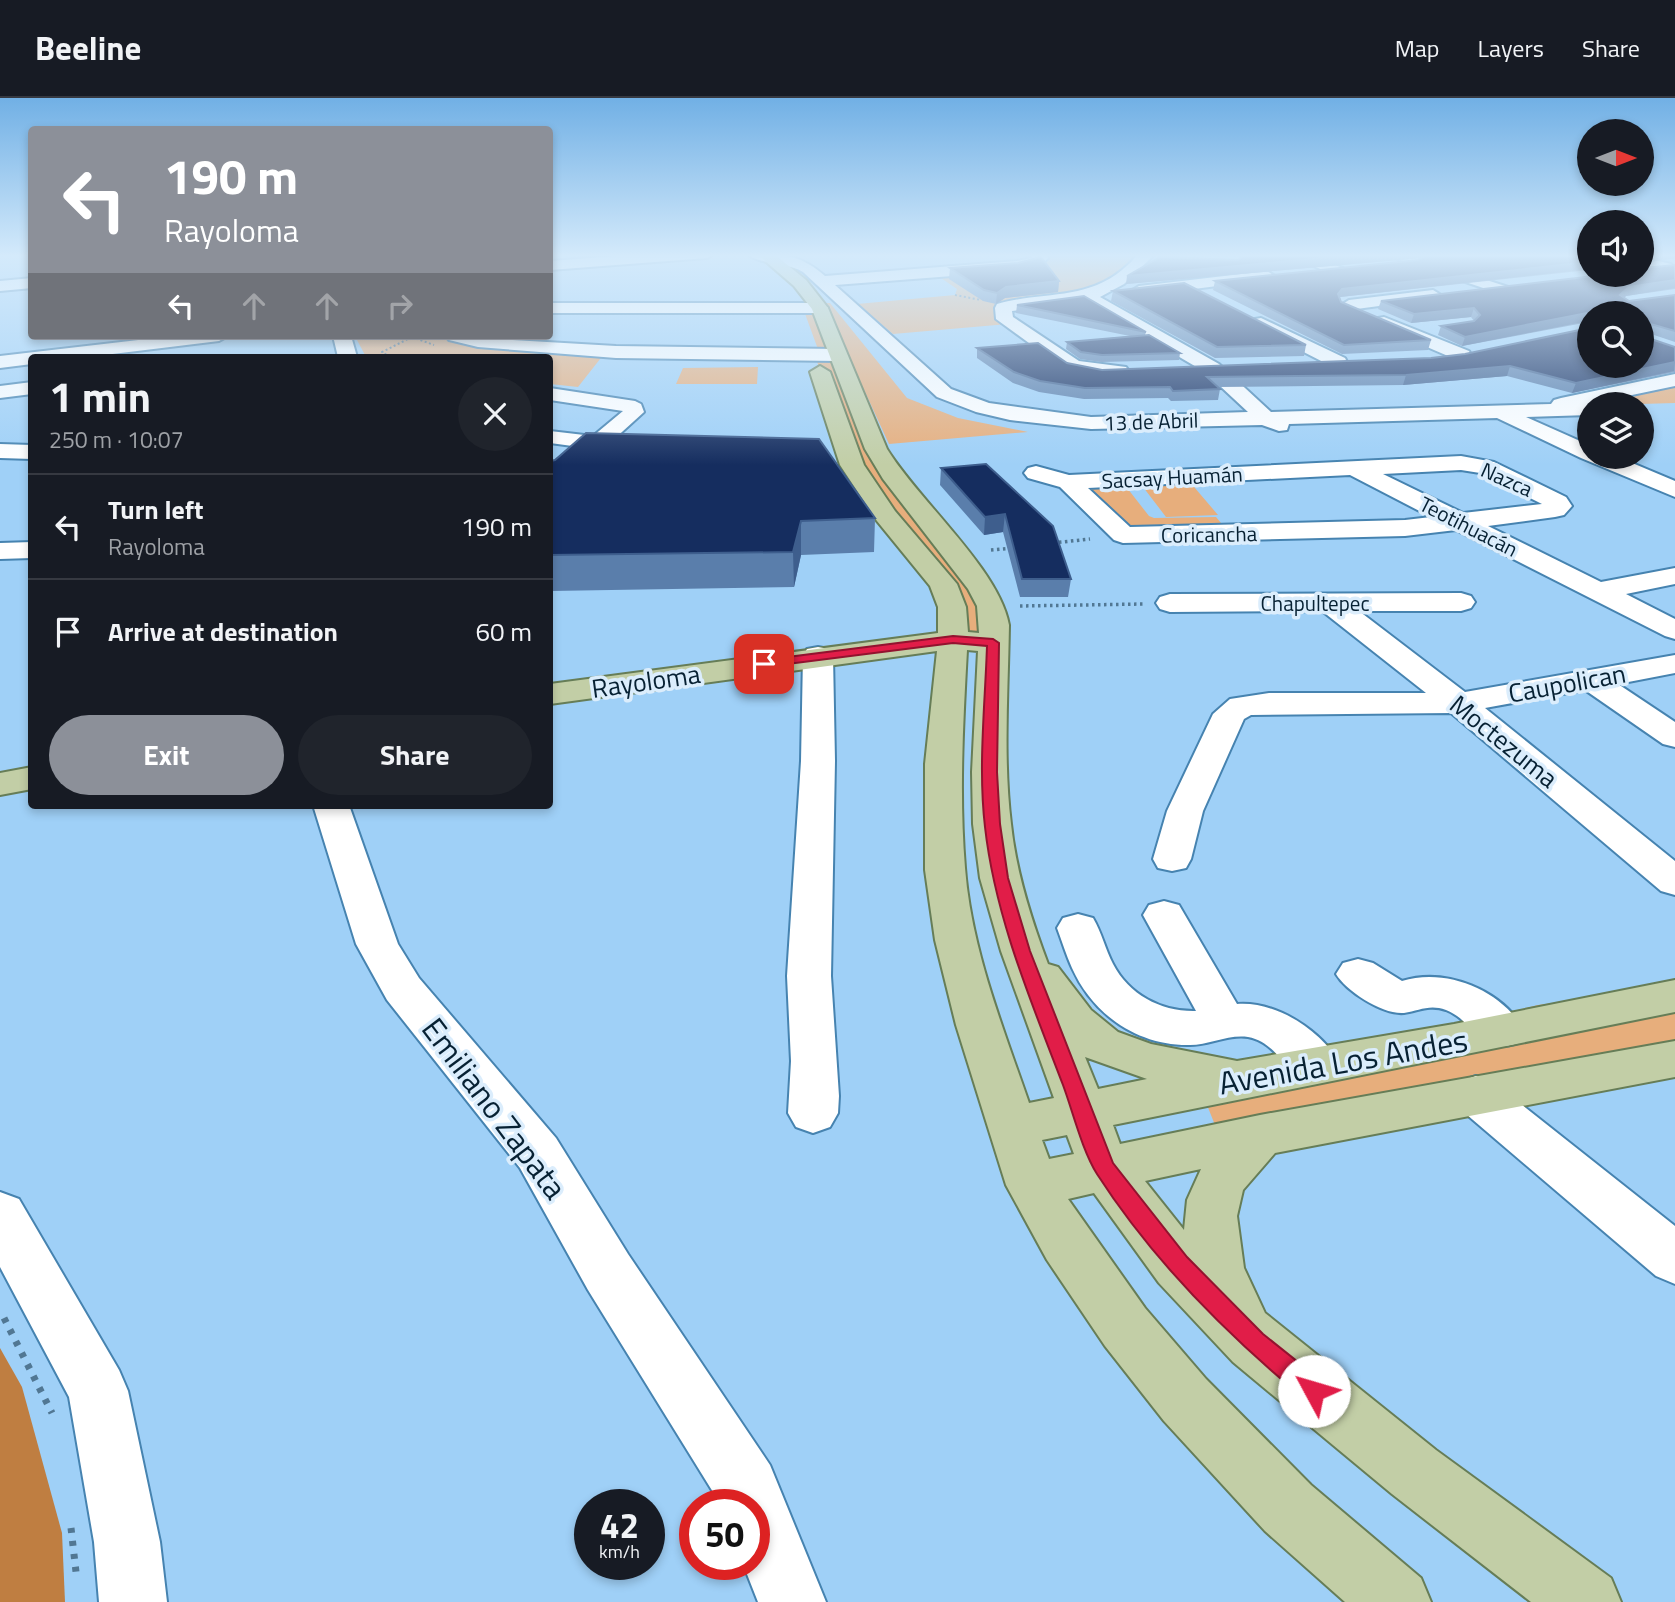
<!DOCTYPE html>
<meta charset="utf-8">
<style>
:root{--surface:#171b24;--page:#20242c;--text:#f1f3f6;--muted:#9ea1a6;--line:#363941;--accent:#8c9099}
body{margin:0;font-family:"Titillium Web",sans-serif;background:var(--page);color:var(--text);height:100vh;display:flex;flex-direction:column;font-size:26px;white-space:nowrap}
*{box-sizing:border-box;margin:0}
p{font-size:23px;color:var(--muted)}
.icon{flex:none;width:38px;height:38px;fill:none;stroke:currentColor;stroke-width:2;stroke-linecap:round;stroke-linejoin:round}
.map{position:relative;flex:1;overflow:hidden}
.drawer{position:absolute;left:28px;top:256px;width:525px;height:455px;display:flex;flex-direction:column;background:var(--surface);border-radius:7px;box-shadow:0 4px 10px #0003}
.drawer>*{flex:none}
.guide{position:absolute;left:28px;top:28px;width:525px;height:214px;border-radius:7px;box-shadow:0 4px 10px #0003;background:#8c9099;color:#fff;overflow:hidden}
.needle{width:46px;rotate:90deg}
.fabs{position:absolute;left:1577px;top:21px;display:grid;gap:14px}
.fabs a{display:grid;place-items:center;width:77px;height:77px;border-radius:50%;background:var(--surface);box-shadow:0 4px 10px #0003;font-size:35px}
.speed{position:absolute;left:574px;top:1391px;display:flex;gap:14px;font-size:35px;font-weight:700;text-align:center}
.speed>*{display:grid;place-content:center;width:91px;height:91px;border-radius:50%;background:var(--surface);box-shadow:0 4px 10px #0003;line-height:1}
.speed small{font-size:18px;font-weight:400}
.speed .limit{border:10px solid #d22;background:#fff;color:#111}
.pin{position:absolute;display:grid;place-items:center;width:60px;height:60px;color:#fff;margin:-30px;border-radius:14px;box-shadow:0 4px 10px #0006}
.me{position:absolute;width:77px;margin:-38px;rotate:309deg;stroke-linejoin:round;filter:drop-shadow(0 0 5px #0008)}
.turn{display:flex;align-items:center;gap:24px;height:147px;padding:0 21px;font-size:32px}
.turn .icon{width:91px;height:91px;stroke-width:2.5}
.turn b{display:block;font-size:49px;line-height:60px}
.lanes{display:flex;align-items:center;height:66px;padding:0 21px;background:#0003;justify-content:center;gap:35px;direction:ltr}
.lanes .off{opacity:.35}
.round{display:grid;place-items:center;flex:none;width:74px;height:74px;border-radius:37px;background:var(--page)}
.overview{display:flex;align-items:center;justify-content:space-between;height:119px;padding:0 21px}
h1{font-size:42px;font-weight:700;line-height:52px}
.button{display:flex;gap:14px;margin-top:auto;padding:14px 21px}
.button a{flex:1;height:80px;border-radius:42px;background:var(--accent);color:#fff;font-size:28px;font-weight:700;line-height:80px;text-align:center}
.button a+a{background:var(--page);color:var(--text)}
ul{padding:0;list-style:none}
li{display:flex;align-items:center;gap:21px;height:105px;padding:0 21px;border-top:2px solid var(--line)}
li div{flex:1}
li b{display:block;font-size:26px}
li em{font-style:normal}
header{display:flex;align-items:center;gap:42px;box-sizing:border-box;height:98px;padding:0 35px;background:var(--surface);border-bottom:2px solid var(--line)}
header strong{font-size:33px}
nav{display:flex;gap:38px;margin-inline-start:auto;font-size:24px}
.map>svg:first-child{display:block}
.green{fill:#e7ae7c}
.forest{fill:#bf7e41}
.lines{fill:none;stroke-linecap:round;stroke-linejoin:round}
.minor-casing{stroke:#4683b0;stroke-width:4}
.major-casing{stroke:#667d57;stroke-width:4}
.path-far2{stroke:#517793;stroke-width:2;stroke-dasharray:2 2.5;stroke-linecap:butt}
.path-far1{stroke:#517793;stroke-width:3.5;stroke-dasharray:2.5 3.5;stroke-linecap:butt}
.path{stroke:#517793;stroke-width:7;stroke-dasharray:5 8;stroke-linecap:butt}
.minor{fill:#fff;fill-rule:evenodd}
.major{fill:#c2cea6;fill-rule:evenodd}
.wall{fill:#5a7eab}
.shaded-wall{fill:#3e5e8d}
.building{fill:#152d5f;stroke:#3e5e8d;stroke-width:2}
.route{fill:#e11d48;stroke:#92132f;stroke-width:2}
.labels{text-anchor:middle;dominant-baseline:central;stroke-width:7;stroke-linejoin:round;paint-order:stroke}
.far-street-label{font-size:21px;fill:#072133;stroke:#dbedfc}
.street-label{font-size:26px;fill:#072133;stroke:#dbedfc}
.near-street-label{font-size:32px;fill:#072133;stroke:#dbedfc}
</style>
<header>
<strong>Beeline</strong>
<nav><a>Map</a><a>Layers</a><a>Share</a></nav>
</header>
<div class="map">
<svg width="1675" height="1504" viewBox="0 0 1675 1504">
<rect width="100%" height="100%" fill="#9fd0f7"/>
<!-- green -->
<path class="green" d="M1044,156H1138L1134,169L1084,196L1009,207L1008,226L893,236L857,206L955,197L957,191L935,176L1020,170Z
M824,205H830L907,300L958,320L1028,334L889,346Z
M804,213H814L838,257L876,351L981,489L993,545L953,542L952,509L844,348L815,257L819,254Z
M358,238H445C468,253 571,254 604,256L578,289L550,286V259H366L357,242Z
M758,269L757,286H676L683,270Z
M1675,290V305L1572,308L1674,289Z
M1189,383L1218,417L1166,419L1140,385Z
M1124,386L1149,418L1154,420L1216,419L1226,431L1134,433L1087,392L1091,387Z
M1675,889V961L1215,1027L1207,1007L1244,980L1538,907Z"/>
<!-- forest -->
<path class="forest" d="M0,1250L22,1289L62,1435L65,1504H0Z"/>
<g class="lines">
<!-- minor casing -->
<g class="minor-casing">
<path id="minor" d="M644,156H714L707,160L550,172V163Z
M747,156C780,156 799,155 825,178L1017,163L1032,160V156H1047L1048,160L1042,166L1017,173L835,187L951,291L989,305L1091,319L1248,314L1205,274L1084,203L1012,213L1013,219L1079,263L1126,269L1129,273L1126,277L1101,279L1066,272L996,221L995,210L997,206C1042,193 1084,203 1122,172C1128,167 1134,162 1137,156H1151L1152,159L1124,186L1100,199L1219,266L1271,314L1551,306L1554,302L1561,300L1675,276V288L1589,306V317L1526,319L1589,347V359H1618L1675,383V399L1581,360L1497,320L1289,326L1287,332L1279,333L1262,327L1091,331L1010,322L976,314L937,299L803,174C786,164 761,167 747,156Z
M1283,156H1305L1343,170L1346,173L1338,178Z
M1383,156H1406L1589,215V226Z
M1642,159L1671,166L1674,169L1666,174L1642,167Z
M1267,173L1275,178L1272,181L1139,198L1131,193L1139,188Z
M32,180V190L0,193V183Z
M1433,192L1441,197L1439,200L1349,212L1341,207L1349,202Z
M550,205H820L828,210L820,215H550Z
M1384,219L1469,253L1471,257L1462,263L1455,261L1378,228L1375,224L1378,220Z
M1261,220L1345,260L1347,264L1345,268H1331L1255,229L1252,225L1255,221Z
M173,238H228L219,243L88,259H32V266L0,270V258Z
M333,238H351L357,259H338Z
M446,238L616,248L838,251L847,257L838,263L616,260L478,249L449,242Z
M32,284V296L0,300V288Z
M550,290L635,303L641,306L644,314L558,392L550,394V375L580,349L550,345V333L593,338L623,313L550,302Z
M0,346L32,347V361L0,360Z
M1461,358L1494,364L1566,399L1572,408L1564,417L1555,419L1488,428L1601,484L1675,470V486L1626,496L1675,521V541L1665,538L1456,432L1405,438L1123,445L1114,442L1060,389L1028,380L1024,375L1028,370L1036,368L1069,377ZM1461,372L1480,375L1542,406L1463,415L1383,376ZM1350,377L1431,419L1405,422L1130,429L1088,390Z
M32,444V460L0,461V445Z
M1461,495L1471,498L1475,504L1471,510L1461,513H1359L1465,594L1675,557V575L1618,586L1675,624V649L1663,646L1585,592L1485,610L1675,763V797L1661,793L1451,615L1251,617L1244,621L1203,713L1191,761L1186,770L1172,773L1158,770L1153,761L1167,713L1213,616L1230,601L1269,595H1426L1322,513L1170,514L1160,511L1156,505L1160,499L1170,496Z
M818,549L829,551L833,558L835,663L831,878L839,998L838,1015L830,1029L813,1035L796,1029L788,1015L791,963L787,878L801,663L803,558L807,551Z
M313,707H349L398,846L419,880L556,1040L628,1156L770,1367L826,1504H758L743,1466H754V1407H721L588,1192L520,1070L387,902L356,846Z
M1164,803L1179,807L1237,906C1277,903 1322,933 1341,967L1334,980C1286,995 1286,946 1248,939C1229,936 1209,947 1190,947C1138,948 1093,917 1072,870C1066,857 1062,843 1057,830L1063,820L1078,816L1093,820C1102,835 1105,851 1113,866C1129,897 1162,914 1196,913L1143,817L1149,807Z
M1358,861L1373,865L1402,883C1446,869 1502,892 1525,933L1518,945C1475,958 1477,924 1446,912C1429,906 1419,913 1404,915C1383,917 1346,893 1336,876L1343,865Z
M1476,978L1493,984L1675,1128V1186L1656,1178L1459,1010L1452,997L1459,984Z
M0,1094L19,1101L119,1272L128,1293L160,1444L167,1504H99L94,1444L69,1299L0,1169Z"/>
</g>
<!-- major casing -->
<g class="major-casing">
<path id="major" d="M757,156H774L806,182L828,210L887,351C919,403 999,471 1009,527C1008,593 1003,661 1011,726C1016,774 1031,821 1048,866L1058,869L1091,912L1118,934L1151,946L1237,963L1454,926L1675,882V914L1113,1027L1120,1046L1260,1017L1675,943V979L1275,1055L1243,1092L1237,1118L1244,1170L1265,1215L1436,1352L1611,1480L1621,1504H1531L1392,1396L1233,1264L1159,1185L1094,1095L1068,1101L1145,1210L1206,1281L1311,1387L1421,1480L1431,1504H1345L1265,1433L1164,1323L1105,1248L1047,1162L1006,1087L956,927L935,842L925,772V666L937,553L550,606V586L938,535V509L930,488L877,423L840,367L810,274L820,268L830,274L864,367L895,413L957,486L966,509L968,534L979,535L977,508L968,491L883,381L865,351L812,211L794,188ZM967,552L978,553L972,674L973,726L980,780L1001,853L1054,1000L1029,1005C1003,930 971,850 965,770C959,697 963,625 967,552ZM1085,959L1147,981L1098,991ZM1067,1037L1074,1056L1049,1061L1042,1042ZM1201,1071L1187,1102L1184,1132L1145,1083Z
M32,669V691L0,697V675Z"/>
</g>
<!-- path-far2 -->
<path class="path-far2" d="M955,197L981,202
M412,239L434,247
M390,259L382,254L414,238"/>
<!-- path-far1 -->
<path class="path-far1" d="M1053,445L1090,441
M991,452L1013,450
M1020,508L1144,506"/>
<!-- path -->
<path class="path" d="M4,1220L52,1315
M71,1430L76,1474"/>
<!-- minor -->
<use href="#minor" class="minor"/>
<!-- major -->
<use href="#major" class="major"/>
</g>
<!-- wall -->
<path class="wall" d="M1213,156H1589V172L1340,199L1341,204L1431,242L1428,252L1342,256L1213,192L1215,183L1418,162L1422,160L1126,186L1238,162L1242,160L1237,157Z
M1642,156H1675V160L1644,165V170L1675,167V191L1626,198L1624,200L1629,203L1675,197V244L1645,234V239L1675,249V274L1572,295L1507,278L1403,287L1217,289L1220,291L1218,302L1171,303L1168,300L1084,301L1039,294L1013,285L977,260V250L1102,272L1431,260L1465,256L1589,230L1642,215H1589V224L1462,248L1438,237L1441,228L1474,223L1471,219L1411,225L1378,211L1381,203L1642,177Z
M950,170L1059,183L1058,194L1005,200L996,206L983,203L949,181Z
M1113,193L1306,247L1304,258L1215,260L1111,203Z
M1017,207L1146,234L1145,237L1180,255L1179,262L1101,264L1080,261L1066,251L1067,244L1130,238L1016,215Z
M550,363L875,420L874,454L801,457L794,489L550,493Z
M986,366L1071,481L1068,499H1020L1003,434L984,437L940,387L941,370Z"/>
<!-- shaded-wall -->
<path class="shaded-wall" d="M1369,156H1423L1422,160L1126,186L1127,178Z
M1651,156H1675V160L1642,165L1645,157Z
M1589,164V171L1340,199L1338,196L1342,191Z
M1675,182V190L1626,198L1617,206L1620,197L1629,189Z
M1059,183L1058,194L1005,200L996,206L997,195L1006,189Z
M1474,210L1471,219L1411,225L1414,216Z
M1592,214L1589,215L1588,223L1462,248L1465,239Z
M1675,264L1674,273L1572,295L1576,285Z
M1510,268L1507,278L1403,287L1406,277Z
M1005,416L1003,434L984,437L985,419Z
M801,423V457L794,489L793,454Z"/>
<!-- building -->
<path class="building" d="M1246,156H1369L1127,178L1160,159L1238,162Z
M1426,156H1589V164L1342,191L1338,196L1341,204L1431,242L1344,247L1215,183L1418,162L1426,157Z
M1642,156H1651L1645,157L1644,170L1675,167V182L1629,189L1620,197L1629,203L1675,197V233L1644,224L1645,239L1675,249V264L1576,285L1510,268L1406,277L1207,279L1220,291L1173,293L1170,289L1085,290L1040,283L1014,274L977,250L1038,245L1067,265L1102,272L1431,260L1465,256L1589,230V268H1642V215H1593L1592,214L1465,239L1441,228L1474,223L1480,217L1474,210L1414,216L1381,203L1602,177H1642Z
M1041,159L1059,183L1006,189L997,195L984,192L950,170L1018,165Z
M1184,185L1306,247L1217,249L1113,193Z
M1084,198L1146,234L1017,207Z
M1149,237L1180,255L1102,257L1081,254L1067,244Z
M586,335L819,341L875,420L801,423L793,454L550,457V363L555,362Z
M986,366L1053,428L1071,481H1022L1005,416L985,419L941,370Z"/>
<!-- sky -->
<linearGradient id="sky" x2="0" y2="1"><stop stop-color="#71b0e5"/><stop offset="0.43" stop-color="#d4eafb"/><stop offset="1" stop-color="#d4eafb" stop-opacity="0"/></linearGradient>
<rect width="1675" height="367" fill="url(#sky)"/>
<!-- route -->
<path class="route" d="M953,538L993,541L999,545L997,674L1000,726L1008,780L1030,853L1113,1065L1187,1159L1263,1236L1323,1284L1327,1293L1323,1302L1314,1305L1306,1302C1227,1237 1153,1163 1097,1076C1082,1052 1073,1014 1063,987C1031,903 995,819 985,729C978,669 985,608 987,548L953,545L764,569L758,566L764,562Z"/>
<g class="labels">
<!-- far-street labels -->
<g class="far-street-label">
<text transform="translate(1151 323) rotate(-2)">13 de Abril</text>
<text transform="translate(1172 379) rotate(-3)">Sacsay Huamán</text>
<text transform="translate(1507 381) rotate(24)">Nazca</text>
<text transform="translate(1469 428) rotate(27)">Teotihuacán</text>
<text transform="translate(1209 436) rotate(-1)">Coricancha</text>
<text x="1315" y="505">Chapultepec</text>
</g>
<!-- street labels -->
<g class="street-label">
<text transform="translate(646 583) rotate(-8)">Rayoloma</text>
<text transform="translate(1567 585) rotate(-10)">Caupolican</text>
<text transform="translate(1504 643) rotate(39)">Moctezuma</text>
</g>
<!-- near-street labels -->
<g class="near-street-label">
<text transform="translate(1343 963) rotate(-10)">Avenida Los Andes</text>
<text transform="translate(495 1010) rotate(53)">Emiliano Zapata</text>
</g>
</g>
</svg>
<div class="fabs">
<a><svg class="needle" viewBox="-14 -14 28 28"><path d="M0-13l5 13h-10z" fill="#e53935"/><path d="M0 13l5-13h-10z" fill="#9ea1a6"/></svg></a>
<a><svg class="icon" aria-label="sound" viewBox="0 0 24 24"><path d="M4 9h4l5-4v14l-5-4H4zM17 9q2 3 0 6"/></svg></a>
<a><svg class="icon" aria-label="search" viewBox="0 0 24 24"><circle cx="10" cy="10" r="6"/><path d="M15 15l6 6"/></svg></a>
<a><svg class="icon" aria-label="layers" viewBox="0 0 24 24"><path d="M12 4l9 5-9 5-9-5zM3 14l9 5 9-5"/></svg></a>
</div>
<div class="speed"><div>42<small>km/h</small></div><div class="limit">50</div></div>
<div class="pin" style="left:764px;top:566px;background:#d93025"><svg class="icon" aria-label="arrive" viewBox="0 0 24 24"><path d="M6 21V4h12l-3 4 3 4H6"/></svg></div>
<svg class="me" style="left:1314px;top:1293px" viewBox="-20 -20 40 40"><circle r="19" fill="#fff"/><path d="M0-13L10 11 0 6-10 11z" fill="#e11d48"/></svg>
<div class="guide">
<div class="turn"><svg class="icon" aria-label="left" viewBox="0 0 24 24"><path d="M17 20v-9H6M10 6l-5 5 5 5"/></svg><div><b>190 m</b>Rayoloma</div></div>
<div class="lanes"><svg class="icon" aria-label="left" viewBox="0 0 24 24"><path d="M17 20v-9H6M10 6l-5 5 5 5"/></svg><svg class="icon off" aria-label="ahead" viewBox="0 0 24 24"><path d="M12 20V5M6 11l6-6 6 6"/></svg><svg class="icon off" aria-label="ahead" viewBox="0 0 24 24"><path d="M12 20V5M6 11l6-6 6 6"/></svg><svg class="icon off" aria-label="right" viewBox="0 0 24 24"><path d="M7 20v-9h11M14 6l5 5-5 5"/></svg></div>
</div>
<section class="drawer">
<div class="overview"><div><h1>1 min</h1><p>250 m · 10:07</p></div><a class="round"><svg class="icon" aria-label="close" viewBox="0 0 24 24"><path d="M6 6l12 12M18 6L6 18"/></svg></a></div>
<ul>
<li><svg class="icon" aria-label="left" viewBox="0 0 24 24"><path d="M17 20v-9H6M10 6l-5 5 5 5"/></svg><div><b>Turn left</b><p>Rayoloma</p></div><em>190 m</em></li>
<li><svg class="icon" aria-label="arrive" viewBox="0 0 24 24"><path d="M6 21V4h12l-3 4 3 4H6"/></svg><div><b>Arrive at destination</b></div><em>60 m</em></li>
</ul>
<div class="button"><a>Exit</a><a>Share</a></div>
</section>
</div>
